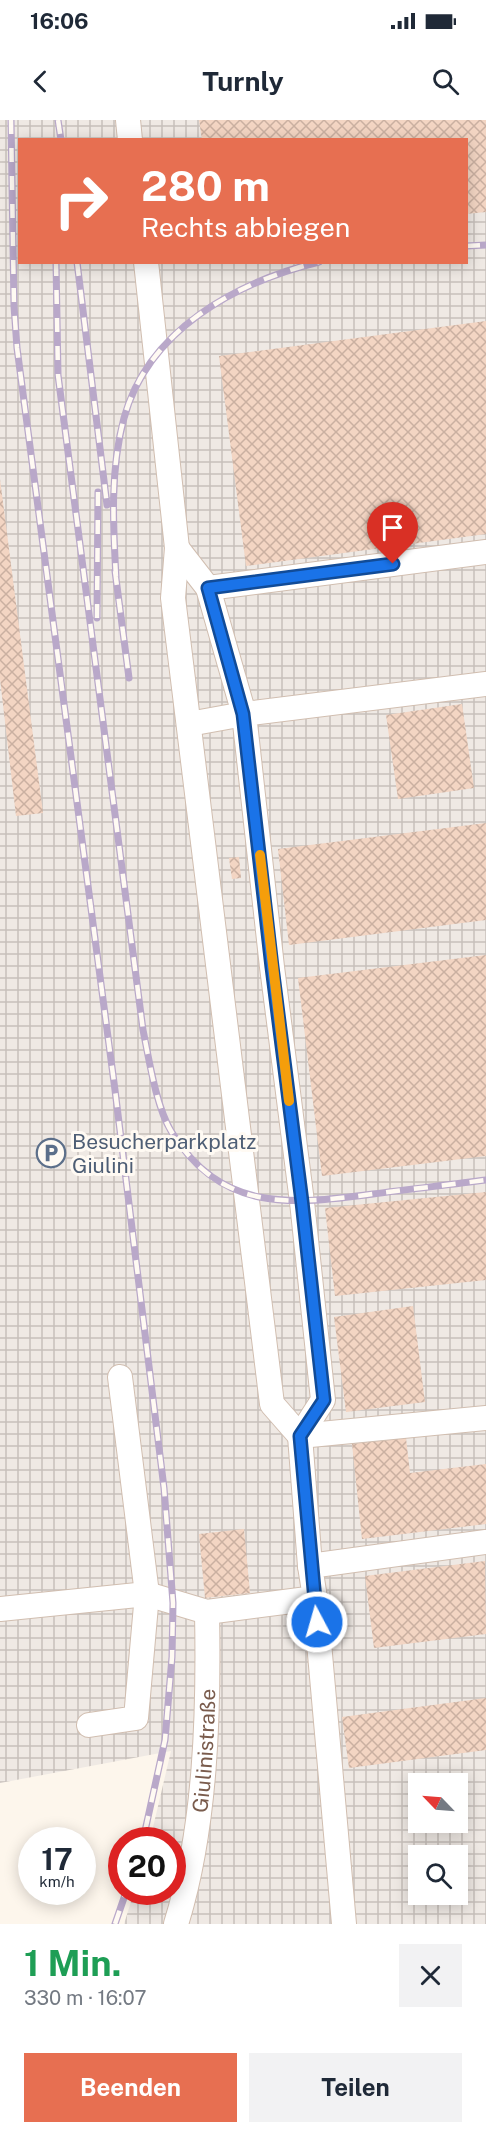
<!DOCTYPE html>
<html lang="de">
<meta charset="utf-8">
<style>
:root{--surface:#fff;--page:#f2f2f3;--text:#1f2937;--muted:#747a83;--accent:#e76f51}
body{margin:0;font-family:"Public Sans",sans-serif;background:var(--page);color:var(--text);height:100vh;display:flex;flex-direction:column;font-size:22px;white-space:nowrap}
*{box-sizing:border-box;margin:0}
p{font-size:20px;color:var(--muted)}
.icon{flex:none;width:33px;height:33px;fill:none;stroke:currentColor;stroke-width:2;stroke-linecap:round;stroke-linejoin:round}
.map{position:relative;height:1804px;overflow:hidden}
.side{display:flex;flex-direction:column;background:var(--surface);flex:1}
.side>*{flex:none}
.hud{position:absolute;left:18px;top:18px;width:450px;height:126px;border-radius:0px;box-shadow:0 3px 15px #0003;background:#e76f51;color:#fff;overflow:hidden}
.needle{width:39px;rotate:295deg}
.buttons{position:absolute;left:408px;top:1653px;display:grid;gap:12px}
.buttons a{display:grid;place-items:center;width:60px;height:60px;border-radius:0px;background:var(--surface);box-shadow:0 3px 15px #0003;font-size:30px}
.speed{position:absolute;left:18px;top:1707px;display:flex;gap:12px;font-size:30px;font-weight:700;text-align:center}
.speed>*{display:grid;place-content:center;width:78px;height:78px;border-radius:50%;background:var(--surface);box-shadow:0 3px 15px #0003;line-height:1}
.speed small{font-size:15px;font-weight:400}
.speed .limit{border:9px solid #d22;background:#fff;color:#111}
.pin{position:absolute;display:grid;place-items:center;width:51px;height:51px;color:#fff;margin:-62px -26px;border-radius:50% 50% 50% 0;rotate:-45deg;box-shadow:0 0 6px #0007}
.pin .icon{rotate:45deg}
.me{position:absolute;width:66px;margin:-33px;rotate:354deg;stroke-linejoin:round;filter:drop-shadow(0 0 4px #0008)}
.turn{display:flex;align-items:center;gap:21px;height:126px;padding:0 24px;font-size:27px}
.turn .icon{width:78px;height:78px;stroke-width:2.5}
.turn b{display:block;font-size:42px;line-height:51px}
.round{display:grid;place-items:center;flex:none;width:63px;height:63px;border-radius:0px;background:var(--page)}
.summary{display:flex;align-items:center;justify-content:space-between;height:102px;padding:0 24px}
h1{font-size:36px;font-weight:700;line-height:45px;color:#1e9e55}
.button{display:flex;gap:12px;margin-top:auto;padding:12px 24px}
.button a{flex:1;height:69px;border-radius:0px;background:var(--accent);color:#fff;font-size:24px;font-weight:700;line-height:69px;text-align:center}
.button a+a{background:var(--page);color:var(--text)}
.status{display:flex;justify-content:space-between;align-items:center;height:42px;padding:0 30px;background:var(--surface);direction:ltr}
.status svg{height:16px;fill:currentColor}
header{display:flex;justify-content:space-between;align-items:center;height:78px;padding:0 24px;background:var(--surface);font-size:27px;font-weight:700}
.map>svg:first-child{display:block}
.industrial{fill:url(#industrial-grid);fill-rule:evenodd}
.building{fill:url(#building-cross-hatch)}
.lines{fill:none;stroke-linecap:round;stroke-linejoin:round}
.minor-casing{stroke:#d1beb0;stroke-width:26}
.minor{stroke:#fff;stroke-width:24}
.rail-casing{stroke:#b9a8c9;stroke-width:7}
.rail{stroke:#fffaf3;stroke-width:4.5;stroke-dasharray:14;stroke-linecap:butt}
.route-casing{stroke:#114b97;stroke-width:15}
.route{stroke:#1a73e8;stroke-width:10}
.slow{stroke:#f59e0b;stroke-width:10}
.labels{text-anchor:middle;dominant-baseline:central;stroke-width:6;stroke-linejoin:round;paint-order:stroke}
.service-label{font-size:21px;fill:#4e5e75;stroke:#fffaf3;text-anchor:start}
.street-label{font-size:21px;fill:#7a5c4d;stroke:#fffaf3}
</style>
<div class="status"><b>16:06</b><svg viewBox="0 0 49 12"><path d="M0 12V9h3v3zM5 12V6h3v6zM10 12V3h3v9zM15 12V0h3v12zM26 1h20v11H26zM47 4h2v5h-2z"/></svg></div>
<header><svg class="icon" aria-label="back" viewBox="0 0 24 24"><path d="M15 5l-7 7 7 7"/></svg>Turnly<svg class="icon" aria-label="search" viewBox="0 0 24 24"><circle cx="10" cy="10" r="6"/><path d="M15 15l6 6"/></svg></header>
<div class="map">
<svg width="486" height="1804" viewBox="0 0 486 1804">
<defs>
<pattern id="industrial-grid" width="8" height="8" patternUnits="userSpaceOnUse" patternTransform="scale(1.5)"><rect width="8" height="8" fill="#efe9e4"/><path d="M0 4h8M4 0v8" fill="none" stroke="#c7c0bb"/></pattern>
<pattern id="building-cross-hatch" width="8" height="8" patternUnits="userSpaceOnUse" patternTransform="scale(1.5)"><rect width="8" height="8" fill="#f3d5c3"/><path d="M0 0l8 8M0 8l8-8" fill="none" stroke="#cab0a1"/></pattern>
</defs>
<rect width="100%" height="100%" fill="#fdf6ec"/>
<!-- industrial -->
<path class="industrial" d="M0,0H486V1804H124L134,1772H172V1720H150L171,1631L0,1663ZM20,20H466V142H20ZM418,1664H458V1702H418ZM418,1736H458V1774H418Z"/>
<!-- building -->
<path class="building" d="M199,0H486V92L466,94V20H202Z
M486,201V414L246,446L219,236Z
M0,359L43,693L16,696L0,559Z
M462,584L474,668L398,679L386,595Z
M486,703V800L289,825L278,729Z
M239,737L241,758L232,759L229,738Z
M486,835V1036L322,1056L298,858Z
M486,1072V1160L335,1176L325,1088Z
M413,1186L425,1282L346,1292L334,1197Z
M406,1318L410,1353L486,1344V1404L362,1419L352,1324Z
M244,1409L250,1473L205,1478L199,1414Z
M485,1441L486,1514L374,1528L365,1456Z
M486,1578V1630L349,1648L342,1597Z"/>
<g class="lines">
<!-- minor casing -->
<g class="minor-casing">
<g id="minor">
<path d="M128,0L130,20"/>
<path d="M146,142L177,428L173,478L272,1284L300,1316L486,1298"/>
<path d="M177,428L208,468L244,594L189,604"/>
<path d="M208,468L486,432"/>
<path d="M310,1446L300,1316L323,1280L302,1082L272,847L244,594L486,564"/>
<path d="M315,1478L344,1804"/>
<path d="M0,1489L147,1474L207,1492L315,1478L310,1446L486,1422"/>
<path d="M89,1605L136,1598L147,1474L120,1257"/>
<path id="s1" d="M176,1804C206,1708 209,1592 207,1492"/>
</g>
</g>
<!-- minor -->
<use href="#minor" class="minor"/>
<!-- rail casing -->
<g class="rail-casing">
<path id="rail" d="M11,0L14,186L17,228L115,970L164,1368L173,1483L172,1537L165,1620L143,1720
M58,0L61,20
M466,126L486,125
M56,142L58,255L143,910C149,939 156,986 171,1011C220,1092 290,1085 373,1074C410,1069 448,1065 486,1060
M77,142L107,385
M115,451L129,558
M116,457C113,404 110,350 124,298C148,210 236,162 319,142
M97,498L98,372
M115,1804L126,1772"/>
</g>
<!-- rail -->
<use href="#rail" class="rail"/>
</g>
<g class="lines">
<!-- route casing -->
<g class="route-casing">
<path id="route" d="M317,1502L300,1316L324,1280L302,1082L272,847L243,594L208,468L393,444"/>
</g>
<!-- route -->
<use href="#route" class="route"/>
<!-- slow -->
<path class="slow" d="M260,735L289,981"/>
</g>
<!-- icons -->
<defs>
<g id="parking-ring" transform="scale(1.5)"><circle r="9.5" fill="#fffaf3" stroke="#5c6f8a" stroke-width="1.5"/><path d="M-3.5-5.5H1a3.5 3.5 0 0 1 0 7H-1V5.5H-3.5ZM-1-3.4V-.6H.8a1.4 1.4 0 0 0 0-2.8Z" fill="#5c6f8a"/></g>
</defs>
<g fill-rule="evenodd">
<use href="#parking-ring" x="51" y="1033"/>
</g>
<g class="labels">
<!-- service labels -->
<g class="service-label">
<text x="72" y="1021">Besucherparkplatz<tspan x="72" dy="24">Giulini</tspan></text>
</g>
<!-- street labels -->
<g class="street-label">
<text stroke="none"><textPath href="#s1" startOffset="176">Giulinistraße</textPath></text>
</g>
</g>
</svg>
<div class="buttons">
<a><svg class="needle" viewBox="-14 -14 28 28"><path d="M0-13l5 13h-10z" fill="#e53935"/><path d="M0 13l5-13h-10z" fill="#747a83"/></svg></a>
<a><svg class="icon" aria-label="search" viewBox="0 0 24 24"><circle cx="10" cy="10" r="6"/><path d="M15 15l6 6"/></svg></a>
</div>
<div class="speed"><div>17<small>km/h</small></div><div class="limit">20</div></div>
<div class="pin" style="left:393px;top:444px;background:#d93025"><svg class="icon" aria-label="arrive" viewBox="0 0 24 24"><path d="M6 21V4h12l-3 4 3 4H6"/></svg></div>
<svg class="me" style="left:317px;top:1502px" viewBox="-20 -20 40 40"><circle r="17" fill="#1a73e8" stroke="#fff" stroke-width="3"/><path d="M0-11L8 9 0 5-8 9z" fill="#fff"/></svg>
<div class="hud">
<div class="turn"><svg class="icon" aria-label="right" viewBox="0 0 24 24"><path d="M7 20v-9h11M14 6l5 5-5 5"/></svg><div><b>280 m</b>Rechts abbiegen</div></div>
</div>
</div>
<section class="side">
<div class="summary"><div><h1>1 Min.</h1><p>330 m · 16:07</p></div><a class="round"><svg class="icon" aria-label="close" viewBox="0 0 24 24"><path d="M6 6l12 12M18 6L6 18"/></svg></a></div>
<div class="button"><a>Beenden</a><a>Teilen</a></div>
</section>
